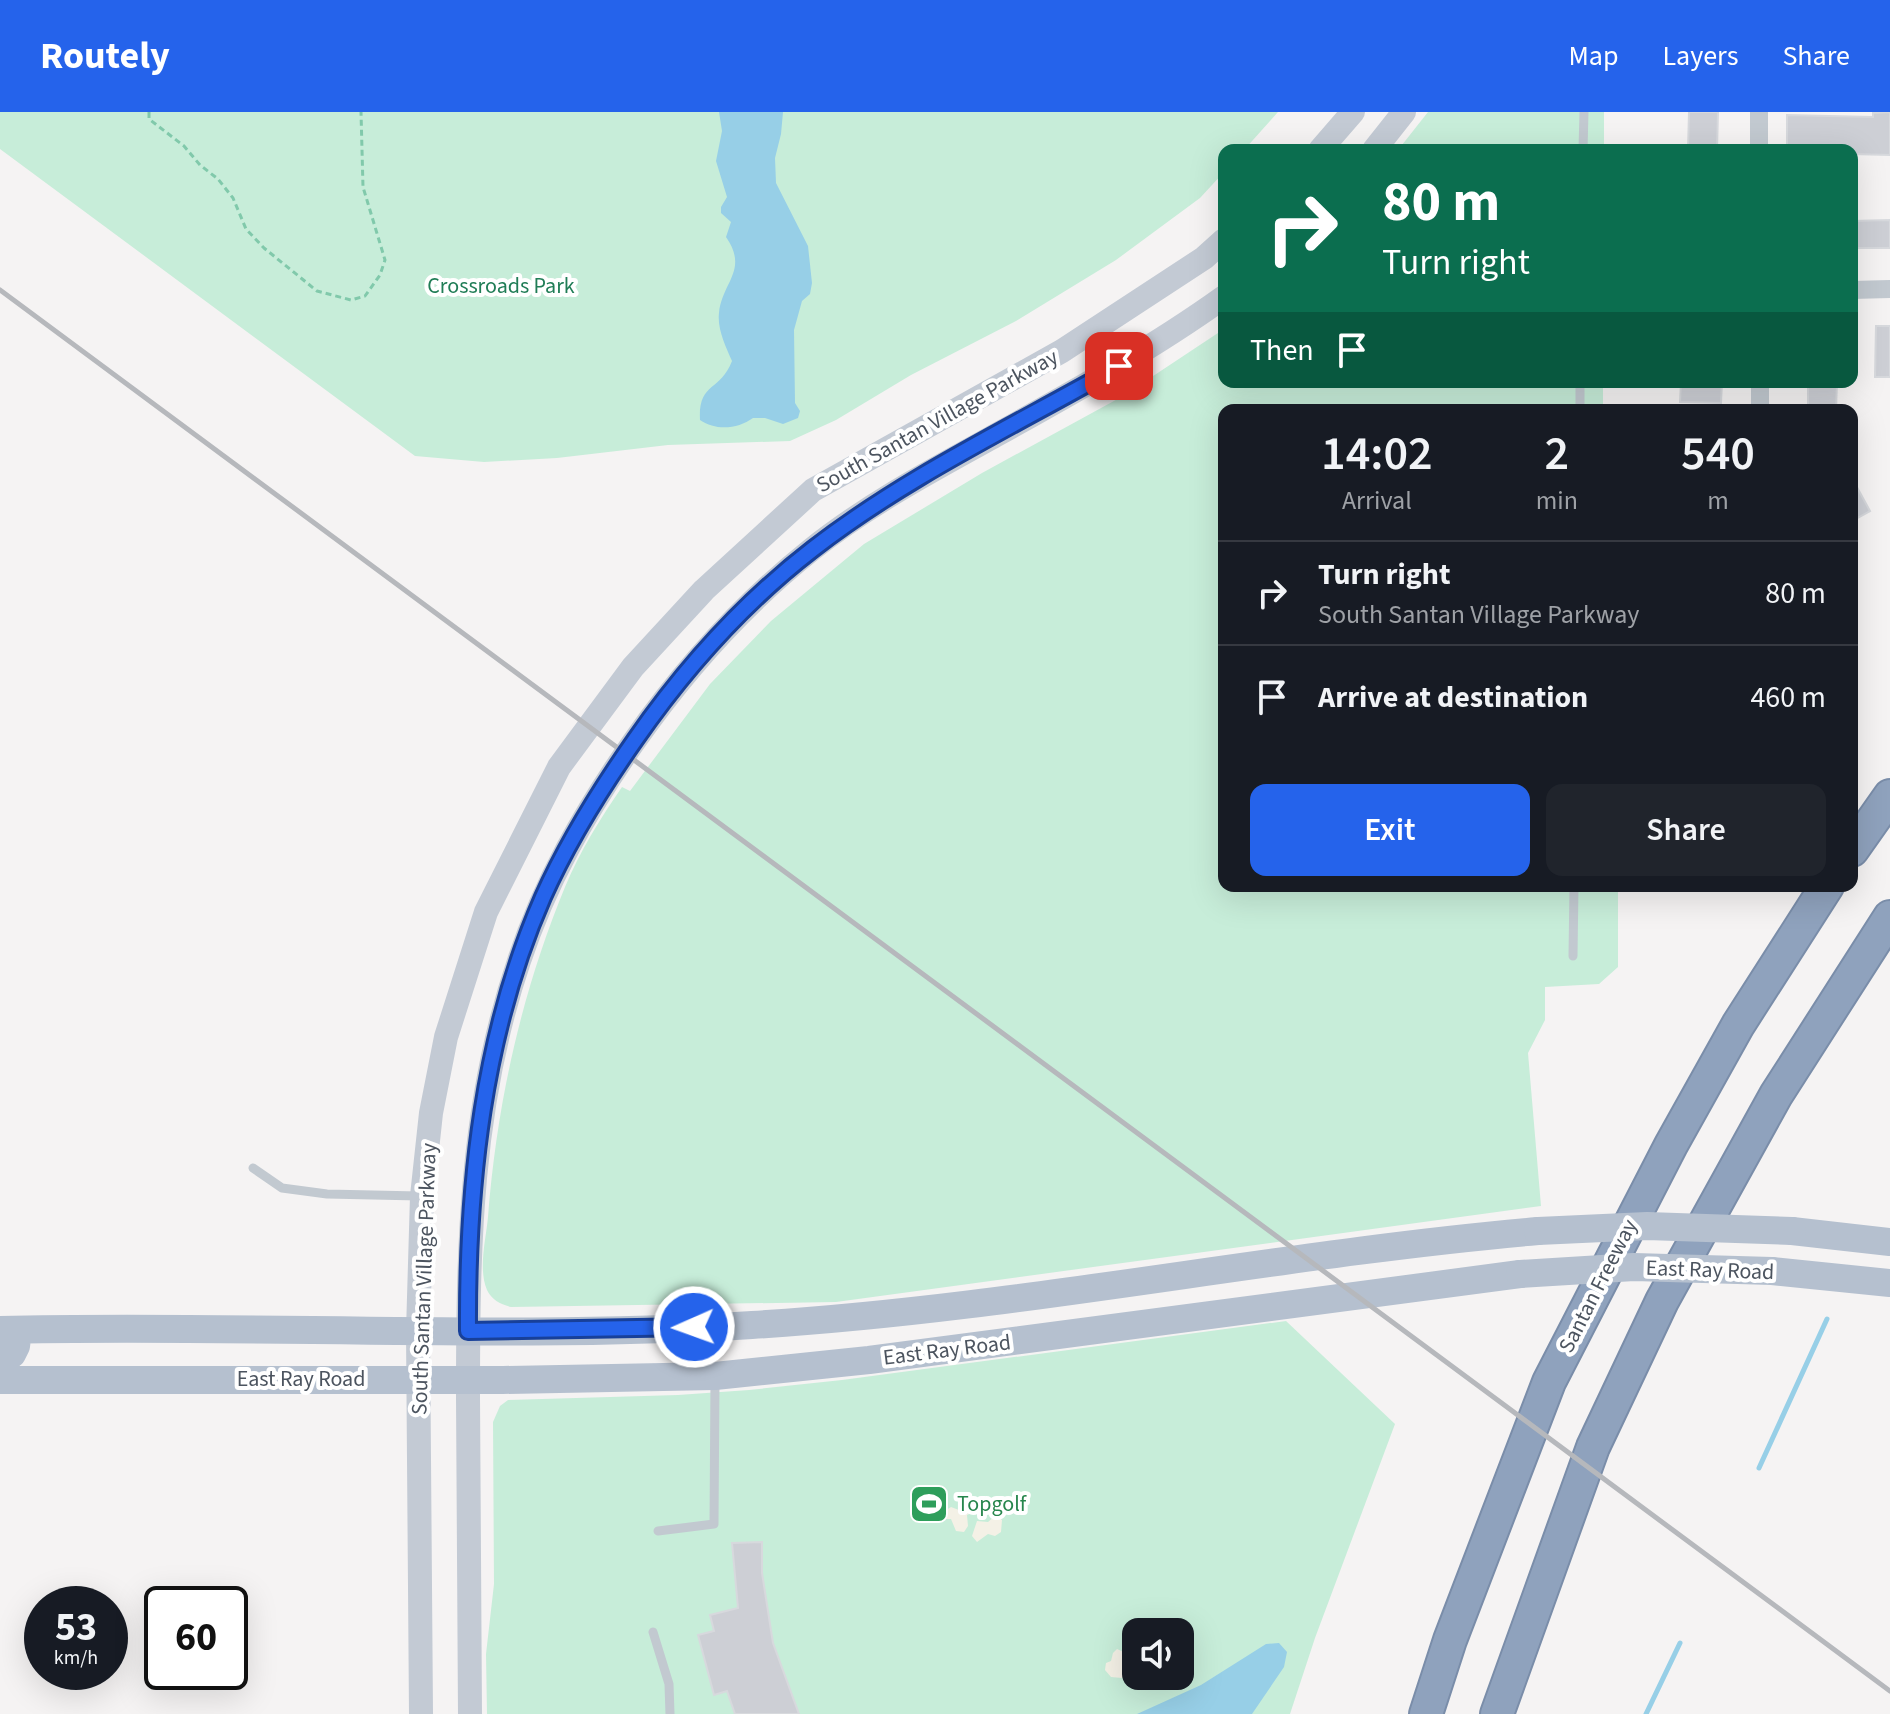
<!DOCTYPE html>
<style>
:root{--surface:#171b24;--page:#20242c;--text:#f1f3f6;--muted:#9ea1a6;--line:#363941;--accent:#2563eb}
body{margin:0;font-family:"Source Sans 3",sans-serif;background:var(--page);color:var(--text);height:100vh;display:flex;flex-direction:column;font-size:30px;white-space:nowrap}
*{box-sizing:border-box;margin:0}
p{font-size:26px;color:var(--muted)}
.icon{flex:none;width:44px;height:44px;fill:none;stroke:currentColor;stroke-width:2;stroke-linecap:round;stroke-linejoin:round}
.map{position:relative;flex:1;overflow:hidden}
.side{position:absolute;left:1218px;top:292px;width:640px;height:488px;display:flex;flex-direction:column;background:var(--surface);border-radius:16px;box-shadow:0 8px 32px #0002}
.side>*{flex:none}
.hud{position:absolute;left:1218px;top:32px;width:640px;height:244px;border-radius:16px;box-shadow:0 8px 32px #0002;background:#0b6e4f;color:#fff;overflow:hidden}
.controls{position:absolute;left:1122px;top:1506px;display:grid;gap:16px}
.controls a{display:grid;place-items:center;width:72px;height:72px;border-radius:16px;background:var(--surface);box-shadow:0 8px 32px #0002;font-size:40px}
.speed{position:absolute;left:24px;top:1474px;display:flex;gap:16px;font-size:40px;font-weight:700;text-align:center}
.speed>*{display:grid;place-content:center;width:104px;height:104px;border-radius:50%;background:var(--surface);box-shadow:0 8px 32px #0002;line-height:1}
.speed small{font-size:20px;font-weight:400}
.speed .limit{border:4px solid #111;border-radius:12px;background:#fff;color:#111}
.pin{position:absolute;display:grid;place-items:center;width:68px;height:68px;color:#fff;margin:-34px;border-radius:16px;box-shadow:0 4px 12px #0006}
.me{position:absolute;width:88px;margin:-44px;rotate:268deg;stroke-linejoin:round;filter:drop-shadow(0 0 6px #0008)}
.turn{display:flex;align-items:center;gap:28px;height:168px;padding:0 32px;font-size:36px}
.turn .icon{width:104px;height:104px;stroke-width:2.5}
.turn b{display:block;font-size:56px;line-height:68px}
.then{display:flex;align-items:center;height:76px;padding:0 32px;background:#0003;gap:16px;font-size:30px}
.eta{display:flex;justify-content:space-evenly;align-items:center;height:136px;text-align:center}
.eta b{font-size:48px;font-weight:600;line-height:56px}
.cta{display:flex;gap:16px;margin-top:auto;padding:16px 32px}
.cta a{flex:1;height:92px;border-radius:16px;background:var(--accent);color:#fff;font-size:32px;font-weight:600;line-height:92px;text-align:center}
.cta a+a{background:var(--page);color:var(--text)}
ul{padding:0;list-style:none}
li{display:flex;align-items:center;gap:24px;height:104px;padding:0 32px;border-top:2px solid var(--line)}
li div{flex:1}
li b{display:block;font-size:30px}
li em{font-style:normal}
header{display:flex;align-items:center;gap:48px;box-sizing:border-box;height:112px;padding:0 40px;background:var(--accent);color:#fff}
header strong{font-size:38px}
nav{display:flex;gap:44px;margin-inline-start:auto;font-size:28px}
.map>svg:first-child{display:block}
.green{fill:#c7edd9;fill-rule:evenodd}
.sand{fill:#f4f1e6}
.water{fill:#97cfe7}
.lines{fill:none;stroke-linecap:round;stroke-linejoin:round}
.stream{stroke:#97cfe7;stroke-width:5}
.building{fill:#cdcfd5;stroke:#d7d9dd;stroke-width:2}
.motorway-casing{stroke:#7a8da9;stroke-width:36}
.path{stroke:#81c9ab;stroke-width:3;stroke-dasharray:6 4;stroke-linecap:butt}
.service{stroke:#c2c9d0;stroke-width:9}
.minor{stroke:#c2c9d0;stroke-width:18}
.secondary{stroke:#c3cad4;stroke-width:24}
.primary{stroke:#b5c0cf;stroke-width:28}
.motorway{stroke:#8fa2bd;stroke-width:32}
.rail{stroke:#b6b8bc;stroke-width:5}
.primary-bridge{stroke:#b5c0cf;stroke-width:28}
.route-casing{stroke:#184099;stroke-width:20}
.route{stroke:#2563eb;stroke-width:14}
.labels{text-anchor:middle;dominant-baseline:central;stroke-width:8;stroke-linejoin:round;paint-order:stroke}
.park-label{font-size:22px;fill:#207d56;stroke:#fff}
.street-label{font-size:22px;fill:#4c545f;stroke:#fff}
.leisure-label{font-size:22px;fill:#27864d;stroke:#fff;text-anchor:start}
</style>
<header>
<strong>Routely</strong>
<nav><a>Map</a><a>Layers</a><a>Share</a></nav>
</header>
<div class="map">
<svg width="1890" height="1602" viewBox="0 0 1890 1602">
<rect width="100%" height="100%" fill="#f5f3f3"/>
<!-- green -->
<path class="green" d="M0,0H1278L1244,38H1224V60L1200,86L1116,148L1016,209L911,263L836,308L790,329L668,333L557,346L484,350L415,344L0,37Z
M1428,0H1604V38H1398Z
M1224,217V270H1603V298H1224V774H1618V855L1599,872L1545,875V908L1528,941L1541,1094L836,1190L511,1195C500,1192 492,1188 487,1178C478,1157 486,1127 488,1105C497,991 521,882 565,775C580,739 600,707 622,675L630,679L710,572L771,509L864,432L982,361L1123,284Z
M1286,1209L1395,1312L1315,1526L1290,1602H487L486,1542L494,1472L493,1310L500,1294L508,1288L678,1283L749,1278L842,1268ZM1136,1520H1180V1564H1136Z"/>
<!-- sand -->
<path class="sand" d="M968,1387L979,1389L980,1397L967,1403L968,1414L964,1420L956,1419L951,1407H946L943,1400L951,1395L959,1398Z
M996,1403L1002,1408L1001,1420L995,1424L988,1422L977,1430L972,1424L977,1409L988,1410Z
M1117,1537L1126,1541L1136,1537V1557L1129,1555L1122,1566L1111,1565L1105,1558L1106,1551L1111,1549L1113,1541Z"/>
<!-- water -->
<path class="water" d="M719,0H783L781,22L775,46L776,71L808,134L812,171L810,182L802,189L794,218L795,291L800,299L798,306L783,312L765,306H753C738,317 716,319 700,308C698,270 720,280 732,249C726,235 717,217 719,201C722,170 749,158 726,125L731,110L721,101V95L727,85L716,49L722,19Z
M1279,1531L1287,1540L1284,1555L1252,1602H1137L1201,1573L1266,1532Z"/>
<g class="lines">
<!-- stream -->
<path class="stream" d="M1759,1356L1827,1207
M1646,1602L1680,1531"/>
</g>
<!-- building -->
<path class="building" d="M1689,0H1718L1717,38H1688Z
M1890,0V43L1852,42V38H1839V34L1787,33V3L1873,5V1Z
M1890,108V136H1852V109Z
M1876,214H1890V265H1875Z
M1681,270H1722L1721,291L1680,290Z
M1808,270H1837L1836,298H1808Z
M1852,366L1870,399L1852,409Z
M762,1430V1461L773,1531L799,1602H735L727,1579L714,1583L698,1523L714,1519L710,1503L738,1496L732,1431Z"/>
<g class="lines">
<!-- motorway casing -->
<g class="motorway-casing">
<path id="motorway" d="M1852,738L1890,684
M1426,1602L1450,1528L1549,1270L1671,1033L1738,913L1827,774
M1497,1602L1593,1335L1662,1189L1776,983L1890,805"/>
</g>
<!-- path -->
<path class="path" d="M149,0V7L184,34L200,53L218,67L233,86L246,117L264,136L317,179L351,188L365,184L380,163L385,148L363,75L361,0"/>
<!-- service -->
<path class="service" d="M1583,38L1584,0
M1580,298V270
M1573,844L1574,774
M253,1056L282,1076L327,1082L419,1084
M658,1419L714,1412L715,1268
M653,1520L669,1572L670,1602"/>
<!-- minor -->
<path class="minor" d="M1759,0V38
M1852,178L1890,177
M1760,270V298"/>
<!-- secondary -->
<path class="secondary" d="M1320,38L1353,0
M1374,38L1404,0
M421,1602L418,1219L422,1084L431,1001L446,925L486,800L559,655L633,555L704,478L813,378L1062,239L1204,146L1224,128
M470,1602C470,1496 468,1390 468,1285C468,1135 470,993 519,849C545,770 585,700 633,631C684,558 741,494 811,438C866,394 929,360 991,326C1070,282 1150,238 1224,185"/>
<!-- primary -->
<path class="primary" d="M1792,1119L1890,1130
M1772,1159L1890,1171
M0,1218C251,1212 502,1228 752,1213C1016,1197 1275,1142 1538,1119
M0,1246L12,1242L16,1234L18,1218
M0,1268H503L715,1264L869,1248L1520,1162"/>
<!-- motorway -->
<use href="#motorway" class="motorway"/>
<!-- rail -->
<path class="rail" d="M0,178L1890,1579"/>
<!-- primary-bridge -->
<path class="primary-bridge" d="M1538,1119L1647,1114L1792,1119
M1520,1162L1634,1155L1772,1159"/>
</g>
<g class="lines">
<!-- route casing -->
<g class="route-casing">
<path id="route" d="M694,1215L468,1219C467,1072 483,922 543,785C568,729 600,678 635,628C685,556 743,491 813,437C907,364 1016,313 1119,254"/>
</g>
<!-- route -->
<use href="#route" class="route"/>
</g>
<!-- icons -->
<defs>
<g id="stadium-square" transform="scale(2)"><rect x="-9" y="-9" width="18" height="18" rx="4" fill="#2e9e5b" stroke="#fff"/><path d="M0-5a6.5 5 0 1 0 0 10a6.5 5 0 1 0 0-10ZM-3.5-1.8h7v3.6h-7Z" fill="#fff"/></g>
</defs>
<g fill-rule="evenodd">
<use href="#stadium-square" x="929" y="1392"/>
</g>
<g class="labels">
<!-- park labels -->
<g class="park-label">
<text x="501" y="174">Crossroads Park</text>
</g>
<!-- street labels -->
<g class="street-label">
<text transform="translate(937 309) rotate(-29)">South Santan Village Parkway</text>
<text transform="translate(1710 1158) rotate(2)">East Ray Road</text>
<text transform="translate(424 1167) rotate(-88)">South Santan Village Parkway</text>
<text transform="translate(1598 1174) rotate(-63)">Santan Freeway</text>
<text transform="translate(947 1238) rotate(-7)">East Ray Road</text>
<text x="301" y="1267">East Ray Road</text>
</g>
<!-- leisure labels -->
<g class="leisure-label">
<text x="957" y="1392">Topgolf</text>
</g>
</g>
</svg>
<div class="controls">
<a><svg class="icon" aria-label="sound" viewBox="0 0 24 24"><path d="M4 9h4l5-4v14l-5-4H4zM17 9q2 3 0 6"/></svg></a>
</div>
<div class="speed"><div>53<small>km/h</small></div><div class="limit">60</div></div>
<div class="pin" style="left:1119px;top:254px;background:#d93025"><svg class="icon" aria-label="arrive" viewBox="0 0 24 24"><path d="M6 21V4h12l-3 4 3 4H6"/></svg></div>
<svg class="me" style="left:694px;top:1215px" viewBox="-20 -20 40 40"><circle r="17" fill="#2563eb" stroke="#fff" stroke-width="3"/><path d="M0-11L8 9 0 5-8 9z" fill="#fff"/></svg>
<div class="hud">
<div class="turn"><svg class="icon" aria-label="right" viewBox="0 0 24 24"><path d="M7 20v-9h11M14 6l5 5-5 5"/></svg><div><b>80 m</b>Turn right</div></div>
<div class="then">Then<svg class="icon" aria-label="arrive" viewBox="0 0 24 24"><path d="M6 21V4h12l-3 4 3 4H6"/></svg></div>
</div>
<section class="side">
<div class="eta">
<div><b>14:02</b><p>Arrival</p></div>
<div><b>2</b><p>min</p></div>
<div><b>540</b><p>m</p></div>
</div>
<ul>
<li><svg class="icon" aria-label="right" viewBox="0 0 24 24"><path d="M7 20v-9h11M14 6l5 5-5 5"/></svg><div><b>Turn right</b><p>South Santan Village Parkway</p></div><em>80 m</em></li>
<li><svg class="icon" aria-label="arrive" viewBox="0 0 24 24"><path d="M6 21V4h12l-3 4 3 4H6"/></svg><div><b>Arrive at destination</b></div><em>460 m</em></li>
</ul>
<div class="cta"><a>Exit</a><a>Share</a></div>
</section>
</div>
